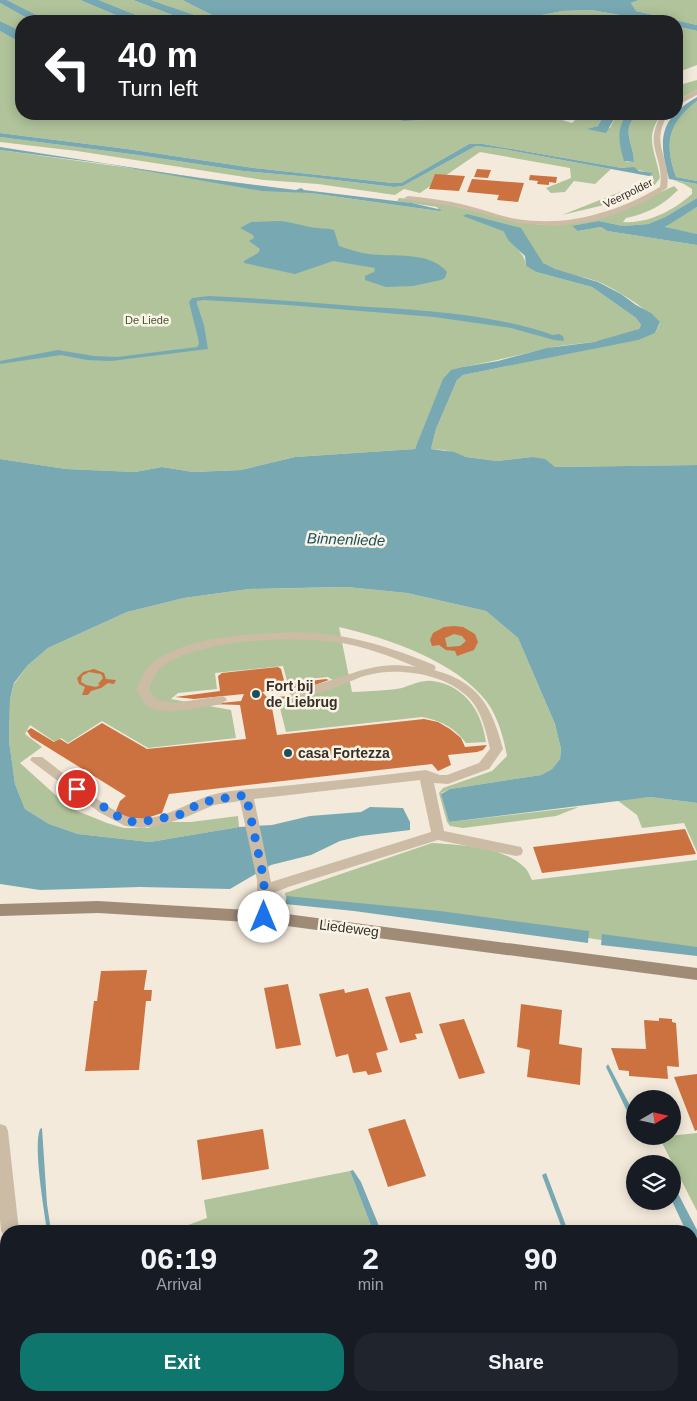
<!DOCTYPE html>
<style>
:root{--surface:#171b24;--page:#20242c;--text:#f1f3f6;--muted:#9ea1a6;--accent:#0f766e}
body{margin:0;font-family:Helvetica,sans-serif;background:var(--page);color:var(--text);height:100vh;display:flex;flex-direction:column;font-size:19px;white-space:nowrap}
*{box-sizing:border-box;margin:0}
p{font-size:16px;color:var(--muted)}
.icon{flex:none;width:28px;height:28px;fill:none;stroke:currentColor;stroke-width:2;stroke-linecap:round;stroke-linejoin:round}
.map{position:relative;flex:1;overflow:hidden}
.drawer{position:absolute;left:0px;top:1225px;width:698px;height:176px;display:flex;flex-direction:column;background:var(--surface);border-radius:20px 20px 0 0;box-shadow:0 2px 12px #0003}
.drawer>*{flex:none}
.hud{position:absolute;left:15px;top:15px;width:668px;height:105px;border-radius:20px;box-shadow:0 2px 12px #0003;background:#202124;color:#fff;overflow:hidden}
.needle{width:32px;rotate:81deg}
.controls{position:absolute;left:626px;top:1090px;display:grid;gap:10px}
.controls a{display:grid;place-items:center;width:55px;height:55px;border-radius:50%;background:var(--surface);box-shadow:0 2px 12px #0003;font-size:25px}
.pin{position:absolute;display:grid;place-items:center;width:42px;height:42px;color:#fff;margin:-21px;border:2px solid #fff;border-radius:50%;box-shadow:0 1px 5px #0007}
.me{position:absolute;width:55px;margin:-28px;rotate:0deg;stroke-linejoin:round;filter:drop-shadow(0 0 4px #0008)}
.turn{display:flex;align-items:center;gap:18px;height:105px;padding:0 20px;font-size:22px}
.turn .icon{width:65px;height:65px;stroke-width:2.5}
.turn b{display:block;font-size:35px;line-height:42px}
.eta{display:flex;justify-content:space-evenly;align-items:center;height:85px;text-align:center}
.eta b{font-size:30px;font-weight:600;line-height:35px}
.action{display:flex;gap:10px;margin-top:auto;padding:10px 20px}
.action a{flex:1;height:58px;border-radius:20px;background:var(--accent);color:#fff;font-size:20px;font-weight:600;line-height:58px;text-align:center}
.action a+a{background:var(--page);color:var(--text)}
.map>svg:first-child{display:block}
.green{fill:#b0c39a}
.water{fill:#78a9b2}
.building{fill:#cc7240;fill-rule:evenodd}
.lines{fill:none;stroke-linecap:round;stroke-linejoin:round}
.lane{fill:#ccbca6;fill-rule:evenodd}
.street{fill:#ccbca6;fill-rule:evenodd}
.secondary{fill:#a08b77;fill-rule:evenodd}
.route{stroke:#1a73e8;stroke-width:9;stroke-dasharray:0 16.2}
.poi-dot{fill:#1b505b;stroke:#faf4e7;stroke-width:2}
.labels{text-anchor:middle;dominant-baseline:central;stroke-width:5;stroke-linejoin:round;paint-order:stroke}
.far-street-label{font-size:11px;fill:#372e27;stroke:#faf4e7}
.far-park-label{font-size:11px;fill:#41572a;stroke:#faf4e7}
.poi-label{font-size:14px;font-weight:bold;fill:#372e27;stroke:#faf4e7;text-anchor:start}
.street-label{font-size:14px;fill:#372e27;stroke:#faf4e7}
.water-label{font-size:15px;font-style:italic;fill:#1b505b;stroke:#faf4e7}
</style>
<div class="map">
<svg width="697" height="1401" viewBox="0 0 697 1401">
<rect width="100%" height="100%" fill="#f3eadb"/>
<!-- green -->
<path class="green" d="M7,0H80L130,21H48Z
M99,0H133L188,21H151Z
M151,0H182L224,21H212Z
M639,0H697V25L636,11L631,3Z
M0,3L32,21H21V31L0,21Z
M591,10L655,21H512L562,11Z
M676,26L697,31V65L676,73Z
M0,31L21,43V114H362L404,121L425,120L429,114H543L572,123L575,120L558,114H604L598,126L588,129L610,128L617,114H627C615,130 619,144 626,162H634C634,142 620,133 637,114H662C643,138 656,151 660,178L653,187L600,206L562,215L653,179V176H649L652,173C641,172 633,167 622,168L483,144H469L401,183H393L254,168L127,149L0,133Z
M697,80V90L676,101V86Z
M697,101V181L676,177C664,143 668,124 697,101Z
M0,137L138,155L243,171L310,177L394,187L403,186L476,146L503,149L611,169L595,184L574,181L565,192L551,193L546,188L571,178L570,168L480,152L420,193L404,189L395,195L318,184L264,180L77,151L0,142Z
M0,150L439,211L437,207L397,201L399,198C417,200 435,202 453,206C488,213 522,227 559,225L639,202L674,186L678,190C663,205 647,214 626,218L623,222C648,224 674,210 692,194V189L684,184L673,180L697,184V198L665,217L648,224L623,226L599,221L578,231L601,227L607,231L697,245V465L555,467L532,457L497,461L466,457L444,450L431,449L436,429L457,380L463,375L591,349L655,333L660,323C647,309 617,290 599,282C582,275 560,275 544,264C535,257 530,242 522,232L503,231C511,245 524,250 526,266L536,272L592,287L636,318L641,325L639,329C615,344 572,342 545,349C517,355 491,362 463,367L415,449L295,457L241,470L193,472L162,467L135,472L66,469L0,459Z
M697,207V234L665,228L668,224Z
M347,587L407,593L486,611L518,638L555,724L561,749L560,759L552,769L541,775L450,789L441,793L449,822L579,807L556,816L463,828L450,826L447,822L439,793L443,788L492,771L507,756C504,739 498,717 487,702C456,661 387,638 339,627L352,692C369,691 386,691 402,688C412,685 421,680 432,681C465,685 482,712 486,742L466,743C454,727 441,721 422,717L286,732L279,704L334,681L328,677L287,681L283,666L215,673L217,689L178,693L171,699L231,710L236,738L148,748L102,721L68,743L61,738L55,742L30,725L25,734L42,747L20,763L70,808L107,823L124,828H148L165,822H191L238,816L239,827L150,842L78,834L49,824L25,809L15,784L9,741L10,699L14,684L28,665L48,648L127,612L184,598L249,589Z
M650,797L697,803V852L684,823L642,828L637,815L617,800Z
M432,843C460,845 502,846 524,867C528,870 530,876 532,880L697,860V952L648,947L515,927L286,900L285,893Z
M697,1133V1211L659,1137Z
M350,1171L373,1231H172L207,1218L204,1200Z
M697,1291V1401H447L445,1395H691V1292Z
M77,1395H163L165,1401H78Z
M240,1395H434L436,1401H241Z"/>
<!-- water -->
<path class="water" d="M0,0H7L48,21H32L0,3Z
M80,0H99L151,21H130Z
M133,0H151L212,21H188Z
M182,0H639L631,3L636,11L697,25V31L676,26V21H655L591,10L562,11L512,21H224Z
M0,21L21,31V43L0,31Z
M697,97V101C668,124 664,143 676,177L697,181V184L669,179C658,139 659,119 697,97Z
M362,114H429L425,120L404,121Z
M604,114H617L606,133L587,129L598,126Z
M627,114H637C620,132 634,143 634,162L624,161C619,143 615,130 627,114Z
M0,133L127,149L254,168L393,183H401L469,144H483L622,168L634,167L639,171L653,173L649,176L503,149L476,146L403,186L394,187L310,177L243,171L138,155L0,137Z
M0,147L199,178L296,190L301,188L304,190L412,203L442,210L439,211L310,193L262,191L107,164L0,150Z
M697,198V207L665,227L697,234V245L607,231L601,227L578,231L572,226L599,221L623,226L648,224L665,217Z
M467,214L521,228L543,263L555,269L598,282L621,294L636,305L651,313L660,322L655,333L638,340L463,375L457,380L436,429L431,449L454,452L466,457L497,461L532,457L545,459L555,467L697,465V803L650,797L449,822L441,794L450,789L541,775L552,769L560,759L561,749L555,724L518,638L486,611L407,593L347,587L295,588L249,589L184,598L127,612L48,648L28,665L14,683L10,699L9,741L15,784L25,809L49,824L78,834L150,842L239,827L272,825L310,816L361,812L370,807L403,808L410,822V830L361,836L340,841L311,855L271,865L230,889L140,887L40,890L0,884V459L66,469L135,472L162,467L193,472L241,470L295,457L415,449L443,379L451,370L463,367L498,361L547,348L594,342L639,329L641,325L636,318L592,287L536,272L526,266L525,256L509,241L503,231L463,216Z
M277,221C291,221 304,227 318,228C324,229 328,228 334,230L339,246C349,249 359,253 369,254C393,257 430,251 447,272L445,278L441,280L413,286L386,287L365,280V276L374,272L375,268L333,261L295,274L244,263V261L258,253L260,249L249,241L254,238L253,235L240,228L251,222Z
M209,296C257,298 305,302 354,306C420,310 489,313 553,335L559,334L563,336L564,341L554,340L511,328L434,317L288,305L203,300L197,301V304L204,325L208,349L111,361L87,360L61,355L0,364V361L58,350L94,356L117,357L197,347L199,344L198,338L189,302L192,298Z
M287,896L440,911L589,931L588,943L354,911L285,904Z
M602,934L697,947V956L601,945Z
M608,1064L635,1115V1128L606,1067Z
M42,1128L47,1204L51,1231H47C44,1209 33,1147 40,1129Z
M353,1170L361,1182L381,1231H373L350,1171Z
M546,1173L568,1231H563L542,1175Z
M673,1184L697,1230V1255L691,1242V1231H686L672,1201Z"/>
<!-- building -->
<path class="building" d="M477,169L491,170L488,178L474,177Z
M435,174L465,176L459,191L429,189Z
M530,175L557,177L556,183L549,182V185L537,184L538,181L529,180Z
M472,179L524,183L518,202L497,200L499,195L467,192Z
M454,626L463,627L475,634L478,642L474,650L457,656L455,651L446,650L439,645L432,646L430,640L433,633L444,627ZM454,634L462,636L466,641L460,646L447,647L445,638Z
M278,667L281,669L285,684L326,679L329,680L312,686L262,692L268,698L297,695L271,702L277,735L424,719L438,722L450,729L461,738L465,747L487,745L483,750L477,752L448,755L451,765L438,771L432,764L169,794L162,813L144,819L126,817L116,811L120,801L126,796L31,737L27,731L31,728L54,742L60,739L68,744L102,723L147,749L246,739L240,705L211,704L241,701L244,694L194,699L175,697L220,691L218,676L222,673Z
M94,669L104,673L106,679L116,680L114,684L108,683L101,688L91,691L88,695H82L85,687L79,684L77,678L83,672ZM89,672L101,674L103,678L98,684L100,685L96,687L86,685L81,682L82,676Z
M685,829L696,854L542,873L533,847Z
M147,970L144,990H152L151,1001H146L139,1070L85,1071L94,1001H97L101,971Z
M288,984L301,1045L276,1049L264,988Z
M368,988L388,1050L376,1053L382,1072L368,1075L366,1071L353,1073L348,1054L336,1057L319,994L344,989L345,993Z
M410,992L423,1033L415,1034L417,1039L400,1043L385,997Z
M521,1004L562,1010L559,1044L582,1048L580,1085L527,1077L530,1050L517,1047Z
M659,1018L672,1019V1022L676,1023L679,1067L667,1066L668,1079L629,1076V1071L619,1070L611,1048L646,1049L644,1020L659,1021Z
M464,1019L485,1073L459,1079L439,1024Z
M697,1074V1130L695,1131L674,1077Z
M405,1119L426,1176L388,1187L368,1129Z
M263,1129L269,1169L202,1180L197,1140Z"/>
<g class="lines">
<!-- lane -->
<path class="lane" d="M295,632C345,633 389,646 434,665L436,668L434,670C479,682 492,707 503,749L489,769L448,784L434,783L444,831L521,847L523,851L521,855L516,856L438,840L288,887L271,894V917L269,921L264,923L259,921L257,917V880L240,801L214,805L184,818L158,826L141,828L125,826L99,812L30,760L32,757H42C61,771 108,811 129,817C157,824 183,805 208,796C231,789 259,789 283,786C331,781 378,776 426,770L440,775H447L479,763L490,749C486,732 482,712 470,699C446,673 396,666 364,676C346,682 309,701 291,696L289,693L291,690C302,687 314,686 325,682C359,672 377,661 416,667C390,656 363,646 336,642C293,636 196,639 162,667C155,673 151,682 149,690L158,700L174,703L221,696L225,697L227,700L221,704C205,707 163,716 149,707C145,704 140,696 137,691C139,680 145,668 154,662C189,635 253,634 295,632ZM420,780L431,832L271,882L254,799Z"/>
<!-- street -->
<path class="street" d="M697,90V95L676,106V101Z
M662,114H668C649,147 672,157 667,188L649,200L614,215L593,221L555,226L517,223L457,207L408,200L404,198L408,196C427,198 446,200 465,205C482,209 499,216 517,219C568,227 616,213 660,187C665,156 642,147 662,114Z
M0,1124L6,1126L8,1131L19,1231H6V1238L1,1231L0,1220Z
M16,1395H36V1401H16Z"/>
<!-- secondary -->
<path class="secondary" d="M98,901L264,911L697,968V980L264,923L98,913L0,916V904Z"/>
</g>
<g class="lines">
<!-- route -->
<path class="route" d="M77,789L125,821L141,822L179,815L193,807L212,800L246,795L264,880V917"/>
</g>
<!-- markers -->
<g class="poi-dot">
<circle cx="256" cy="694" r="5"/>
<circle cx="288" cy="753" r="5"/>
</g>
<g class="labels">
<!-- far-street labels -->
<g class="far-street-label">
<text transform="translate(628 193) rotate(-26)">Veerpolder</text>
</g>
<!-- far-park labels -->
<g class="far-park-label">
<text x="147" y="320">De Liede</text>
</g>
<!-- poi labels -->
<g class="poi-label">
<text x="266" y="686">Fort bij<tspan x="266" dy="16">de Liebrug</tspan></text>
<text x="298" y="753">casa Fortezza</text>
</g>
<!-- street labels -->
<g class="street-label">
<text transform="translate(349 928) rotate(7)">Liedeweg</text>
</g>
<!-- water labels -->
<g class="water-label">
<text transform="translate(346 539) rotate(2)">Binnenliede</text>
</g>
</g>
</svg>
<div class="controls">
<a><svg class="needle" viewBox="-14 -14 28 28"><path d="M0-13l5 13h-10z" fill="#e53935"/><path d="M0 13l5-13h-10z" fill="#9ea1a6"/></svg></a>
<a><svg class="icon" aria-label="layers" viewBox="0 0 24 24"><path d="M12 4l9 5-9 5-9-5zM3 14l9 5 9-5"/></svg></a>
</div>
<div class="pin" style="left:77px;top:789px;background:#d93025"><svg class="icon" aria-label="arrive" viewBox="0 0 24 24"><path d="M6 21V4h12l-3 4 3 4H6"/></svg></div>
<svg class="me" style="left:264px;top:917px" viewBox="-20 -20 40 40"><circle r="19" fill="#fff"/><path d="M0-13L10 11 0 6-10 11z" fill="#1a73e8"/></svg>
<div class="hud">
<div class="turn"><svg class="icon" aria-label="left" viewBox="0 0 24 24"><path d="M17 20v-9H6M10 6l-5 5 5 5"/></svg><div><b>40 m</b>Turn left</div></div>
</div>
<section class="drawer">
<div class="eta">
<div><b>06:19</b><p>Arrival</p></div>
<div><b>2</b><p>min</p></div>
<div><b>90</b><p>m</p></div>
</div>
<div class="action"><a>Exit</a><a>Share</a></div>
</section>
</div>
